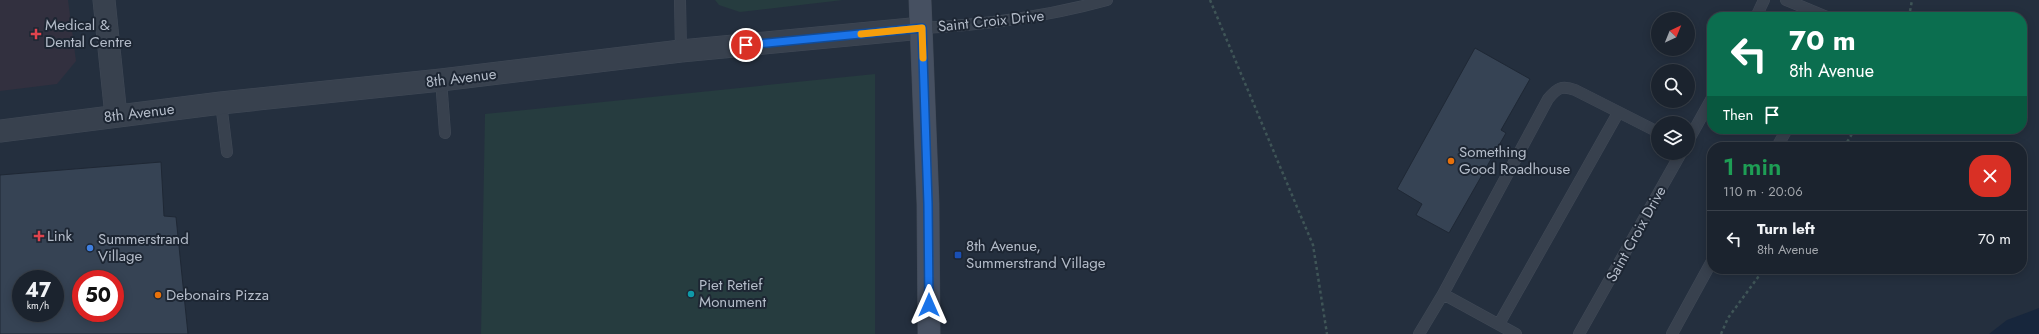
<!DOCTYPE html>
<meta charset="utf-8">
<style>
:root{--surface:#1b232e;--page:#242b36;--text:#f1f3f6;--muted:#a0a4aa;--line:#39404a}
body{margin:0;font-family:Jost,sans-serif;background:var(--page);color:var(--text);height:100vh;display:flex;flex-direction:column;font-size:15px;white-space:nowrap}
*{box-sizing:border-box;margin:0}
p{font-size:13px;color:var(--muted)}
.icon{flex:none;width:22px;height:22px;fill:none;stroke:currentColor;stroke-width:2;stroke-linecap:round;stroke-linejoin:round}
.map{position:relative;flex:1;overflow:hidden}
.sheet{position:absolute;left:1707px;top:142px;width:320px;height:132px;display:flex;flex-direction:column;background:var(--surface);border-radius:16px;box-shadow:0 2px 10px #0003,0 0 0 1px var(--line)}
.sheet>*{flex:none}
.hud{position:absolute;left:1707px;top:12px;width:320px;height:122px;border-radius:16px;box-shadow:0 2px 10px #0003,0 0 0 1px var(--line);background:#0b6e4f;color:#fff;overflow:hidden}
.needle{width:26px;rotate:43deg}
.buttons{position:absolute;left:1651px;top:12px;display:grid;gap:8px}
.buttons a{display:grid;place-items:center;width:44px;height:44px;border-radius:50%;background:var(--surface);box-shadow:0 2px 10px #0003,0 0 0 1px var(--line);font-size:20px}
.speed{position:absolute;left:12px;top:270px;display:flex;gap:8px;font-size:20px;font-weight:700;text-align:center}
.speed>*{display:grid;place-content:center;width:52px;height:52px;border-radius:50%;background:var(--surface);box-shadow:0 2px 10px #0003,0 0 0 1px var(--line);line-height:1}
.speed small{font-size:10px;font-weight:400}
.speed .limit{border:6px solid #d22;background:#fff;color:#111}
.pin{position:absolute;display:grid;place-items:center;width:34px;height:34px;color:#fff;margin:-17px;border:2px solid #fff;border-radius:50%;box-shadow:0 1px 4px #0007}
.me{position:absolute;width:44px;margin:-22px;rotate:0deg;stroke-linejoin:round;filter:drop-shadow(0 0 3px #0008)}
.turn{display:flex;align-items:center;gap:14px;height:84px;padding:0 16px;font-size:18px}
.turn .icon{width:52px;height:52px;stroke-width:2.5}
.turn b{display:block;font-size:28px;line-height:34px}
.then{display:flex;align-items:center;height:38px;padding:0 16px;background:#0003;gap:8px;font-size:15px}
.round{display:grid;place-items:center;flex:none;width:42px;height:42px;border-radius:16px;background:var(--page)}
.overview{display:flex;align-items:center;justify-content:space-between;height:68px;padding:0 16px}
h1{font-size:24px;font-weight:600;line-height:30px;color:#1e9e55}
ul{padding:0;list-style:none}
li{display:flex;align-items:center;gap:12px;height:56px;padding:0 16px;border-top:1px solid var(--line)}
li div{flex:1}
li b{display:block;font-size:15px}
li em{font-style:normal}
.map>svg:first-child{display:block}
.medical{fill:#32303f}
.green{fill:#263c3f}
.water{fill:#17263c}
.building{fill:#364354;stroke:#1f2835;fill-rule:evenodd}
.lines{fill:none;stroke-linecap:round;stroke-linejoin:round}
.service-casing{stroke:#414a57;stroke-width:12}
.minor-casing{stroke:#414a57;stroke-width:23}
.secondary-casing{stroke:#414a57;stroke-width:23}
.path{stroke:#3f5557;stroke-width:2.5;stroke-dasharray:3 3;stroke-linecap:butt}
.service{stroke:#38414e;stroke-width:11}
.minor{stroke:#38414e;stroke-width:22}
.secondary{stroke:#465061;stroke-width:22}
.route-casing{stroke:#114b97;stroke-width:10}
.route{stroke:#1a73e8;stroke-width:7}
.slow{stroke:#f59e0b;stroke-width:7}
.health-dot{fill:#e0444e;stroke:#1d2633;stroke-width:1.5}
.food-dot{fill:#e8710a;stroke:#1d2633;stroke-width:1.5}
.shop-dot{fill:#3f7fe0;stroke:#1d2633;stroke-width:1.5}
.transit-dot{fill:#1a4fb4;stroke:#1d2633;stroke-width:1.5}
.culture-dot{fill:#0f9aa8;stroke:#1d2633;stroke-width:1.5}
.labels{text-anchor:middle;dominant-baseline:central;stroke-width:4;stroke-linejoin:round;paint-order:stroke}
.street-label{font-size:15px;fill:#b4bcc9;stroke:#1d2633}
.poi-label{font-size:15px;fill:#b4bcc9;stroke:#1d2633;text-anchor:start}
</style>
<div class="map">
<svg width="2039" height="334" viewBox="0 0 2039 334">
<rect width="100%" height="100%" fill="#242f3e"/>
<!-- medical -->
<path class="medical" d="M0,0H68L76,61L57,84L0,91Z"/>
<!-- green -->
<path class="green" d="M715,0H843L740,12L719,5Z
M875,74V334H481L485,114Z"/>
<!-- water -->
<path class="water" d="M2039,308V334H1989L2007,320Z"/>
<!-- building -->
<path class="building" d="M1475,48L1530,79L1501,130L1506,133L1449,233L1416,215L1422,204L1397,189Z
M161,162L164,216L176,217L188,334H0V175ZM21,279H55V313H21ZM81,279H115V313H81Z"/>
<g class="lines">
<!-- service casing -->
<g class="service-casing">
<path id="service" d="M680,0L681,51
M1786,0L1827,17
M1756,17L1764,0
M922,28C986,25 1045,17 1107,0
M441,80L445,133
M221,103L227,152
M1688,141L1712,98
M1777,147L1787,129
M1443,294L1516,334
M1499,324L1618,113
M1419,334L1443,294L1548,99C1557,88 1562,85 1575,90L1658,132
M1579,334L1681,153
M1672,334L1712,261"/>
</g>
<!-- minor casing -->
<g class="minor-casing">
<path id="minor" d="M104,0L116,116
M0,131L221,103L441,80L681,51L922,28"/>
</g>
<!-- secondary casing -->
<g class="secondary-casing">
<path id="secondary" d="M920,0L928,204L929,334"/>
</g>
<!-- path -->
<path class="path" d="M1210,0L1313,245L1327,334
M1909,17L1912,0
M1844,147L1855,129
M1721,334L1728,318L1764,269"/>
<!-- service -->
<use href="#service" class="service"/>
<!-- minor -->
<use href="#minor" class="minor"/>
<!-- secondary -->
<use href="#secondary" class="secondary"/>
</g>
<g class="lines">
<!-- route casing -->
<g class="route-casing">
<path id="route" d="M746,45L922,28L928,204L929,305"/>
</g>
<!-- route -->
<use href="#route" class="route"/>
<!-- slow -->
<path class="slow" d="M861,34L922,28L923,58"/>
</g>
<!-- markers -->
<g class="health-dot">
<path d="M34 28h4v4h4v4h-4v4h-4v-4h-4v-4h4z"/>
<path d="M37 230h4v4h4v4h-4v4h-4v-4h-4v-4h4z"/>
</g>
<g class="food-dot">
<circle cx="1451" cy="161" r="4"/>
<circle cx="158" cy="295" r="4"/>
</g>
<circle class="shop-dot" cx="90" cy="248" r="4"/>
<rect class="transit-dot" x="954" y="251" width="8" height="8" rx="2"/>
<circle class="culture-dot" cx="691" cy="294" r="4"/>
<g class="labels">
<!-- street labels -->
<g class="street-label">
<text transform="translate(991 21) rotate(-6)">Saint Croix Drive</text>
<text transform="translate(461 78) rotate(-7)">8th Avenue</text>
<text transform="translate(139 113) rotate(-7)">8th Avenue</text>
<text transform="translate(1636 234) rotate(-61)">Saint Croix Drive</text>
</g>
<!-- poi labels -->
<g class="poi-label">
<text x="45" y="25">Medical &amp;<tspan x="45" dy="17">Dental Centre</tspan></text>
<text x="1459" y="152">Something<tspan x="1459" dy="17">Good Roadhouse</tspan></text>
<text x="47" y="236">Link</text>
<text x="98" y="239">Summerstrand<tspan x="98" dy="17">Village</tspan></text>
<text x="966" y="246">8th Avenue,<tspan x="966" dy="17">Summerstrand Village</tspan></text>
<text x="699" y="285">Piet Retief<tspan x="699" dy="17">Monument</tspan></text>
<text x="166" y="295">Debonairs Pizza</text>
</g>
</g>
</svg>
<div class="buttons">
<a><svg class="needle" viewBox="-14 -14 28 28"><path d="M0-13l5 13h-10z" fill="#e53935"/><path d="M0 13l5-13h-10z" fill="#a0a4aa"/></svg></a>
<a><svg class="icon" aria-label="search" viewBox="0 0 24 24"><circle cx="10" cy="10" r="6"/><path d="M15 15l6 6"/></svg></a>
<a><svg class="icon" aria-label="layers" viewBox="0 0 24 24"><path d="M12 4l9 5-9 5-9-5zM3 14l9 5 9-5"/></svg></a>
</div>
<div class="speed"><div>47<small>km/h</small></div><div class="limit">50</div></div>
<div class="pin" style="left:746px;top:45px;background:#d93025"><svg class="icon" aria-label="arrive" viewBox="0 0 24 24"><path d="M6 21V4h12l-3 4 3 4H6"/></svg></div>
<svg class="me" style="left:929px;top:305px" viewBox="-20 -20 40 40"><path d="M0-17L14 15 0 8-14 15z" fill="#1a73e8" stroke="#fff" stroke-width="4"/></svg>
<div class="hud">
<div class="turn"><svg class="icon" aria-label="left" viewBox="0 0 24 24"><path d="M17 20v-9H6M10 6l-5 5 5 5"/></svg><div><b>70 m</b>8th Avenue</div></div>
<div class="then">Then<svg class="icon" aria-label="arrive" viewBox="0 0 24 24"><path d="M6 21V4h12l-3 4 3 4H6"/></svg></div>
</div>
<section class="sheet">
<div class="overview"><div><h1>1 min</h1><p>110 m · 20:06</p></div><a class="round" style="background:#d93025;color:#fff"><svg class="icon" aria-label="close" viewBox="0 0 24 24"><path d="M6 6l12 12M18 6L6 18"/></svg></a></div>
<ul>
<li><svg class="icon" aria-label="left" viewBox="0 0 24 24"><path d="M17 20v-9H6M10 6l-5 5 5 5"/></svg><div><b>Turn left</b><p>8th Avenue</p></div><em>70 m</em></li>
</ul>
</section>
</div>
